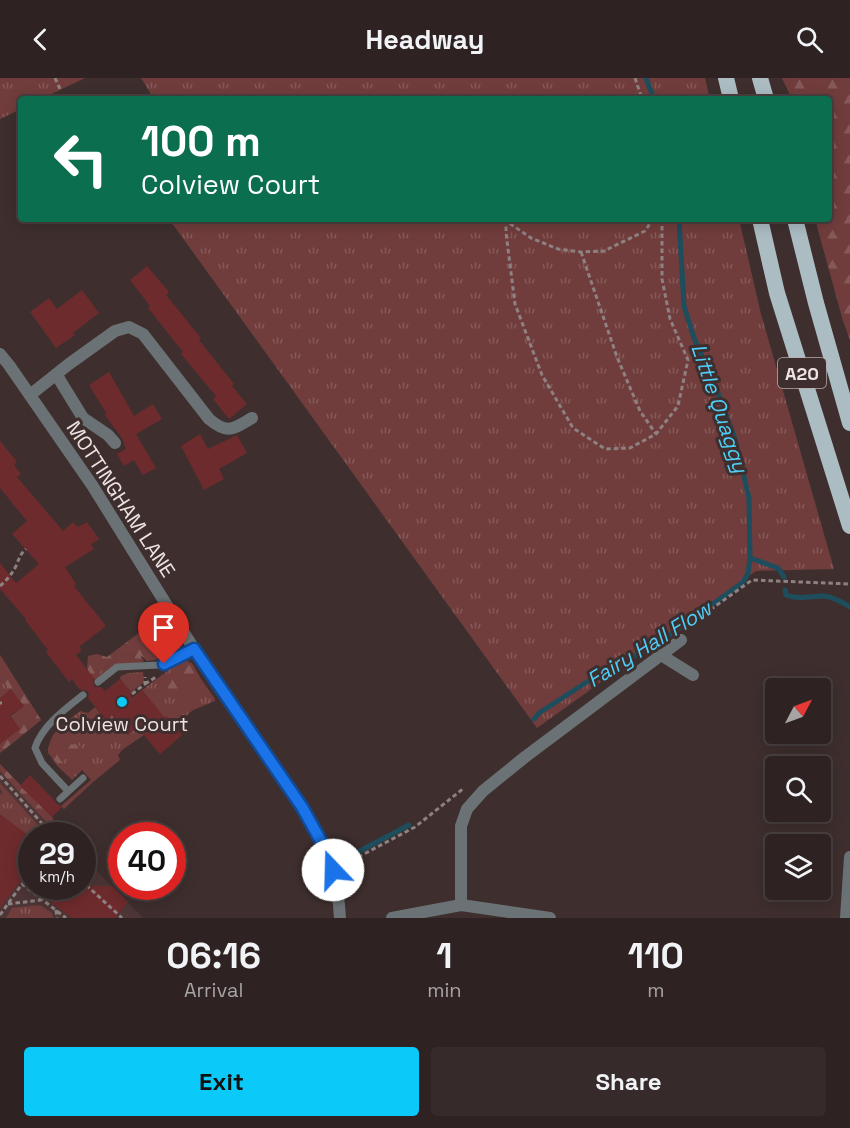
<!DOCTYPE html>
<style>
:root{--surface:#2e2322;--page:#362b2a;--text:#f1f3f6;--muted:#a7a4a5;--line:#494040;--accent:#0bcafa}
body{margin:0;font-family:"Space Grotesk",sans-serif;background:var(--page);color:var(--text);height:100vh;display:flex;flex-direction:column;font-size:22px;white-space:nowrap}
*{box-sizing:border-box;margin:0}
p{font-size:20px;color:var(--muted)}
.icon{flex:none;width:33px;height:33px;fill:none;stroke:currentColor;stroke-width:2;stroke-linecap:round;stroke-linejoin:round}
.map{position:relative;height:840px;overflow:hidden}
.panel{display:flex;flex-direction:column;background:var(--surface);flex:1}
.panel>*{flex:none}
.banner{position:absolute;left:18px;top:18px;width:814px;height:126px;border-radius:6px;box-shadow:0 3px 15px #0003,0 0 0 2px var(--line);background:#0b6e4f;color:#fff;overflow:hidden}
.needle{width:39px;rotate:49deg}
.tools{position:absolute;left:765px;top:600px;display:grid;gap:12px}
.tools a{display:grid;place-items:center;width:66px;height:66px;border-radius:6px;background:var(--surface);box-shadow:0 3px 15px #0003,0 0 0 2px var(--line);font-size:30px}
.speed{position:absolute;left:18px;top:744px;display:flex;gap:12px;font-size:30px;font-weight:700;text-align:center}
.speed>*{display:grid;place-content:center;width:78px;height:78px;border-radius:50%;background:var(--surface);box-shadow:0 3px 15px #0003,0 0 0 2px var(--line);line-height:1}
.speed small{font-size:15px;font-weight:400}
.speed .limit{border:9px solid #d22;background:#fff;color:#111}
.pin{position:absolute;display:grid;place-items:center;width:51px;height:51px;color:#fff;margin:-62px -26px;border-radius:50% 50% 50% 0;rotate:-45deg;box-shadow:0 0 6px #0007}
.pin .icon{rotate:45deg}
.me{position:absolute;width:66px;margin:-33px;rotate:339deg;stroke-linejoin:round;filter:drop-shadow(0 0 4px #0008)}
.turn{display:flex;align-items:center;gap:21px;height:126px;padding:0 24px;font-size:27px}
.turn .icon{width:78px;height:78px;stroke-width:2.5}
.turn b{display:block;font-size:42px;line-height:51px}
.eta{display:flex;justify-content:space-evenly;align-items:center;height:102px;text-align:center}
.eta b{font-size:36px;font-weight:800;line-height:42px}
.cta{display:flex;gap:12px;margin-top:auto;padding:12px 24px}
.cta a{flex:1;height:69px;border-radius:6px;background:var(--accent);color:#111;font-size:24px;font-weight:800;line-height:69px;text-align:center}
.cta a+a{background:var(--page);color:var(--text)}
header{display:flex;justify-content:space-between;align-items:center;height:78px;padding:0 24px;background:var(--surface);font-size:27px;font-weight:800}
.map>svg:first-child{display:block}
.built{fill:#4d3635}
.grass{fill:url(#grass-tufts)}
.forest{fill:url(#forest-firs)}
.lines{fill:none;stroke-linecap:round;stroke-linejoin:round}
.stream{stroke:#1e4d5d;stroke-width:5}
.building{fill:#6e2b2d}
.path{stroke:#8e8181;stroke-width:3;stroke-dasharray:4.5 3;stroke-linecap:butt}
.service{stroke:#6b7275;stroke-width:7}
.minor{stroke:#6b7275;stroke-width:12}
.tertiary{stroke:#6b7275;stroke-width:12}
.trunk{stroke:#acbcc3;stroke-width:16}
.route-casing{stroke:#114b97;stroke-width:15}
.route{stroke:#1a73e8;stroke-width:10}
.poi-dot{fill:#0bcafa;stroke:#3e2f2e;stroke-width:2}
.labels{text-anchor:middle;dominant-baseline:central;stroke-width:6;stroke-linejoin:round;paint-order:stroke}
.shield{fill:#3e2f2e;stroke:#b9adad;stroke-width:1.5}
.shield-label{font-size:18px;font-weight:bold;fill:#eee3e3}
.street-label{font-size:20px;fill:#eee3e3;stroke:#3e2f2e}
.poi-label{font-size:20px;fill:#eee3e3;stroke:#3e2f2e}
.water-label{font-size:21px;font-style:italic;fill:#4ecff8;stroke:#3e2f2e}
</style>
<header><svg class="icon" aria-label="back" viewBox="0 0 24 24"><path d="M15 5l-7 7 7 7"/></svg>Headway<svg class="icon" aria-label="search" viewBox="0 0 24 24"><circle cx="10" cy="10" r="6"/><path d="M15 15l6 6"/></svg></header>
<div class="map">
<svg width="850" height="840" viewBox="0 0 850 840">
<defs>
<pattern id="grass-tufts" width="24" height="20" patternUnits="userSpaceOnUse" patternTransform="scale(1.5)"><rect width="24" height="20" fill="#703d3c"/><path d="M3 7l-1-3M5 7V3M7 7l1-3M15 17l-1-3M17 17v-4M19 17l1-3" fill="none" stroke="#855958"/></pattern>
<pattern id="forest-firs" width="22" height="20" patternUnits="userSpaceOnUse" patternTransform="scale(1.5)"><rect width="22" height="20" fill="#703d3c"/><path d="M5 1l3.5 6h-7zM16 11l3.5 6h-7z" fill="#855958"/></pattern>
</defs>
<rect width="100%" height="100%" fill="#3e2f2e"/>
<!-- built -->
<path class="built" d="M0,693L45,742L60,757L32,758V808H82L83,779L143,840H0Z"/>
<!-- grass -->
<path class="grass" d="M0,0H85L41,21H21V31L0,41Z
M141,0H705L710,21H154Z
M169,141H739L761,236L834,491L756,493L537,650Z
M124,576L132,577L139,586H116L96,602L93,600L80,611L74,604L88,593L95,597Z
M0,577L41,642L0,675L19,651L11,638L24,628L11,612L0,620Z
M186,582L189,584L215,621V623L193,632L174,648L144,657L122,672L118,677L120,682L93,704L64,731L61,728L91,702L82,692L72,702C66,695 55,688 52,680C41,658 67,644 80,633L88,635L95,629L105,642L112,637L128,657L158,632L142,612L181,583Z
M143,594L144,604L131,614L120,601L121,598L128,595Z
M0,705L47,757L32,758L31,760L0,742V717L3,714L0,711Z
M40,827L52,835L53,840H6L12,830Z"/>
<!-- forest -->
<path class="forest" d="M782,0H850V262L843,243L815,141H830V21H790V17Z
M160,539L180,569L179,572C169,578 159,582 147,583L142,578L141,579L144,583L139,586L132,577L124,576L95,597L89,596L87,589L88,578L97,576L107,579Z
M0,577L41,642L0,675V666C17,652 23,652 24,629L0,599Z
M185,584L192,585L203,605L201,610L188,615L180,611C171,616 162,618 157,608L159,603L169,597L175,589Z
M57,663L66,668C74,664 84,667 85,677C85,679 82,686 81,687L90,691L97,697L94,701L91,700L82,691L77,693C69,690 70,686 68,679L66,678L60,685H57L48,675V669L52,664Z
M0,686L54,741L48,746L0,693Z"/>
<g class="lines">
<!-- stream -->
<path class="stream" d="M646,0L654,21
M679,141L684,228L694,260L718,315L735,361L749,420L750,480L778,490L784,499
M785,512L786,517C797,522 811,518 824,518C833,519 842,524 850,529
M534,641L539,635L593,600L628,582L670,557L742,505L748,496L750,480
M354,773L350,778L409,747"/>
</g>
<!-- building -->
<path class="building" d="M147,188L169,214L166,217L201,260L199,262L234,306L232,308L247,326L229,341L213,321L216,318L181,276L183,274L148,230L150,228L130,202Z
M82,212L99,235L73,255L75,257L56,270L30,234L49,220L57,231Z
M109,294L134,338L153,326L162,341L136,356L156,390L143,397L134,382L124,388L117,376L126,371L122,360L104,336H107L89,307Z
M200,356L208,371L237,357L247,375L219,391L224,401L204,412L181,368Z
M0,363L17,384L14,387L21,396L17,399L63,453L73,444L78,449L87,444L99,461L91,466L94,471L65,489L76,506L74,508L106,548L79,569L82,572L76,577L94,600L93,605L95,609H101L105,613L120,601L131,614L132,620L142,612L164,639L166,638L182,657L160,676L137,649L128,657L112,637L106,642L88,620L89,617L87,613L81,612L72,601L69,604L46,574L48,572L25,542L26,541L0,511V485L16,505L39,486L12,456L27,443L0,410Z
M11,611L24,628L10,638L20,651L0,666V620Z
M30,697L54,722L56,725L62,729L52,739L20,708Z
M0,736L32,760V808H112L128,824L115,840H72L21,802L0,830Z"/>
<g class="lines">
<!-- path -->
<path class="path" d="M55,0L60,11
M635,0L642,21
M506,141V155L515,226L542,297L573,350L605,371L630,370L656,356L678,328L688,282L670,241L662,201V141
M508,141L506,143L531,160L558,171L581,174L604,173L645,153L653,141
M581,174L617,279L640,333L656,356
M0,508C7,502 12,496 16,488C19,481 20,476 26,471
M686,549L752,502L850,506
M145,606L156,599
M132,616L145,606V599
M0,625H2
M0,698L53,758
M345,786L415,749L464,710
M82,801L84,805L122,840
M8,826L41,822
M56,832L57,840
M0,837L22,806L66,840"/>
<!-- service -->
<path class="service" d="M98,604L117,589L159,587L194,571
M68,713L42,685L35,670C42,648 65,631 83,617
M60,721L83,700"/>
<!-- minor -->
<path class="minor" d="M56,296L83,340L108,357L115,365
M30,317L69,286L115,253L129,249L143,256L209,341C228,357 233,351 252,340
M661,577L693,597
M461,827V748L467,731L483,713L525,679L681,562
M392,840L461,827L550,840
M846,840L850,779"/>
<!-- tertiary -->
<path class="tertiary" d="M0,276L9,287L92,407L194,571L311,744C330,776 338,803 340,840"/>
<!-- trunk -->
<path class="trunk" d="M726,0L731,21
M760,0L766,21
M760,141L777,215L850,448
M795,141L816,225L850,345"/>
</g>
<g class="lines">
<!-- route casing -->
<g class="route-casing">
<path id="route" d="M164,586L194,571L302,729L327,774L333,792"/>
</g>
<!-- route -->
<use href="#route" class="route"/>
</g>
<!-- markers -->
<circle class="poi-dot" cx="122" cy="624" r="6"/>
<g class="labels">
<!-- shield labels -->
<rect class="shield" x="778" y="280" width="48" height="30" rx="4.5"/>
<g class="shield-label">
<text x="802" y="295">A20</text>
</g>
<!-- street labels -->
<g class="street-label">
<text transform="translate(121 421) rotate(57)">MOTTINGHAM LANE</text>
</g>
<!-- poi labels -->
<g class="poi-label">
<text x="122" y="646">Colview Court</text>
</g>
<!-- water labels -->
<g class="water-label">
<text transform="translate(720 330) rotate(71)">Little Quaggy</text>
<text transform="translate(649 566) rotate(-32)">Fairy Hall Flow</text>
</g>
</g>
</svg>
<div class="tools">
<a><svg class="needle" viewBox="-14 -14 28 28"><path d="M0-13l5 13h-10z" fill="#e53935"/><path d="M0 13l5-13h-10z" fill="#a7a4a5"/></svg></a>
<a><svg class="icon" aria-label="search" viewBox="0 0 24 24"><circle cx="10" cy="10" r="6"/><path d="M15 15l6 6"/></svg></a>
<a><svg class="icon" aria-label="layers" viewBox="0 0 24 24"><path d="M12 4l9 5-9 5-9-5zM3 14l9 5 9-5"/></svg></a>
</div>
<div class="speed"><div>29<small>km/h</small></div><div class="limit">40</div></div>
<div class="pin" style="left:164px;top:586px;background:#d93025"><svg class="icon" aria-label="arrive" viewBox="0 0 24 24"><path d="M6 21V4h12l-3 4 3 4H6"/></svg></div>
<svg class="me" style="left:333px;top:792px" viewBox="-20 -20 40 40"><circle r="19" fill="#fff"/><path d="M0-13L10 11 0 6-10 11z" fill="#1a73e8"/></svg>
<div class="banner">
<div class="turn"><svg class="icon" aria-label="left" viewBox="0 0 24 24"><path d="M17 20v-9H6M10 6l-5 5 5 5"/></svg><div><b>100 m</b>Colview Court</div></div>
</div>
</div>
<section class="panel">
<div class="eta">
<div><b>06:16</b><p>Arrival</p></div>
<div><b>1</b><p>min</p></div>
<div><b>110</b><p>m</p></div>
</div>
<div class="cta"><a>Exit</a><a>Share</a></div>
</section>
